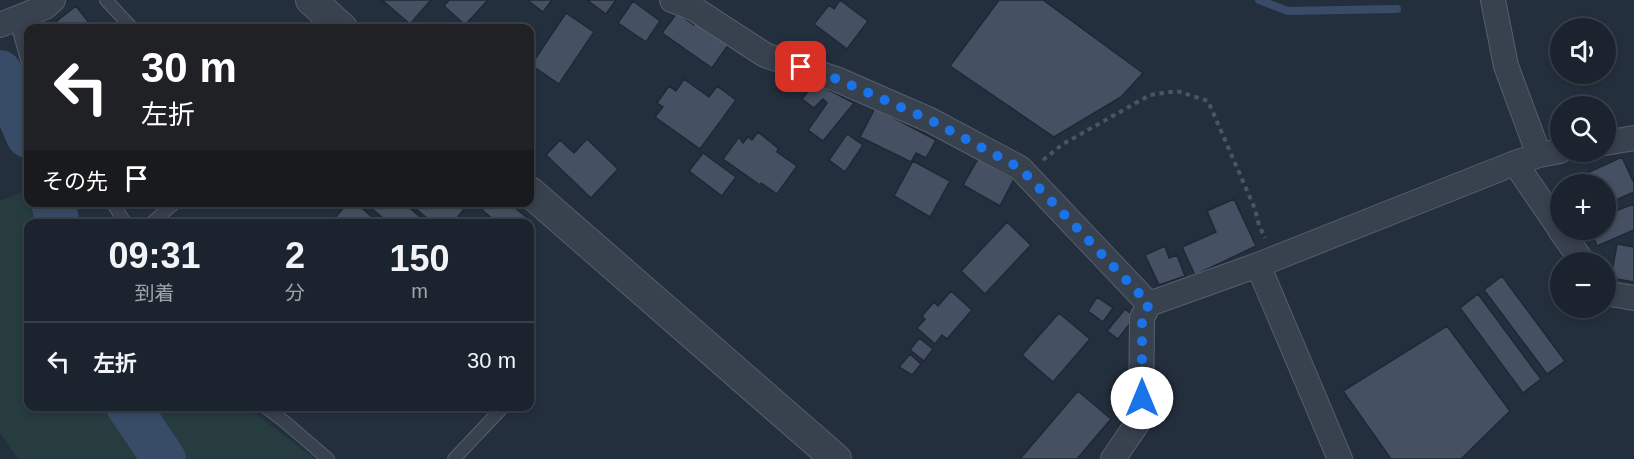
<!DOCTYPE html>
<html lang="ja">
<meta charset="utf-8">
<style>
:root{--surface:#1b232e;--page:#282f3a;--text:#f1f3f6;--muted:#a0a4aa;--line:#39404a}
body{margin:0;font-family:Arial,"Noto Sans JP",sans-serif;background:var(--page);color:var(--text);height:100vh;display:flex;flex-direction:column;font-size:22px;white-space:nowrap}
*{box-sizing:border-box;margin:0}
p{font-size:20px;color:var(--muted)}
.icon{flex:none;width:33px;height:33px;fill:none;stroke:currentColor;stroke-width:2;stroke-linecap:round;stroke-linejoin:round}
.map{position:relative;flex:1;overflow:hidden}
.drawer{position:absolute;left:24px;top:219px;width:510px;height:192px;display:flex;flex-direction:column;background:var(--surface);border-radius:12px;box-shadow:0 3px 9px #0003,0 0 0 2px var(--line)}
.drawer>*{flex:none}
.banner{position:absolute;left:24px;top:24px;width:510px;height:183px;border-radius:12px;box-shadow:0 3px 9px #0003,0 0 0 2px var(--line);background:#202124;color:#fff;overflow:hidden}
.controls{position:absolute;left:1550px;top:18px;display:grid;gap:12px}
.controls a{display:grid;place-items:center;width:66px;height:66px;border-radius:50%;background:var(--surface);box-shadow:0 3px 9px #0003,0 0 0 2px var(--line);font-size:30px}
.pin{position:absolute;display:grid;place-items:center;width:51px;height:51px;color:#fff;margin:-26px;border-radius:12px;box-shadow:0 3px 9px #0006}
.me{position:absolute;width:66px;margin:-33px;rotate:0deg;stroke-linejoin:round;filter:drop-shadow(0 0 4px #0008)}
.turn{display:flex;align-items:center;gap:21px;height:126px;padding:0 18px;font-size:27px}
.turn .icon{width:78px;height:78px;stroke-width:2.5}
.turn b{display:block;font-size:42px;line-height:51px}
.then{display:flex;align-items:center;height:57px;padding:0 18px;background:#0003;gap:12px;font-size:22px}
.eta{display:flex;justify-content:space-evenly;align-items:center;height:102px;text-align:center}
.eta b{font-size:36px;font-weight:600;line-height:42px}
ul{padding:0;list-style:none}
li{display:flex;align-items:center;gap:18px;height:78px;padding:0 18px;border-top:2px solid var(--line)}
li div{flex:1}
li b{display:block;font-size:22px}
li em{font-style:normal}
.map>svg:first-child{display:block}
.green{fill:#263c3f}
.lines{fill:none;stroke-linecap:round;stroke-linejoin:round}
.stream{stroke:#394c67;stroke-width:8}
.river{stroke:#394c67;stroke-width:44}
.building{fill:#455162;stroke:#1f2835;stroke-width:1.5}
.service-casing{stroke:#565f6c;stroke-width:14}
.minor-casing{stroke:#565f6c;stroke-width:26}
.tertiary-casing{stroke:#565f6c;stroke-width:32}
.path{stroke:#44595c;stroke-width:4;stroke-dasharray:4.5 4.5;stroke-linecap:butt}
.service{stroke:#38414e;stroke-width:12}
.minor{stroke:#38414e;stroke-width:24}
.tertiary{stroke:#38414e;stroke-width:30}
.route{stroke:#1a73e8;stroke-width:10;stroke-dasharray:0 18}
</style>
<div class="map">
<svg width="1634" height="459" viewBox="0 0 1634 459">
<rect width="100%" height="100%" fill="#242f3e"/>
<!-- green -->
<path class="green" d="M28,190V202L63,203L77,223L28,224V406L247,407L315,459H18L0,433V201Z"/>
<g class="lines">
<!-- stream -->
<path class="stream" d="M1259,0L1288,11L1397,9"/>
<!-- river -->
<path class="river" d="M0,72L28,136
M53,202L58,224
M128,406L164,459"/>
</g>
<!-- building -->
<path class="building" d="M382,0H431L410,24Z
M449,0H488L465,25L444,6Z
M527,0H552L543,12Z
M587,0H616L606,14Z
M840,0L868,21L847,49L814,24L829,5L834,9Z
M999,0H1043L1143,73L1121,97L1054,137L950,66Z
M633,1L660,21L646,42L618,23Z
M76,6L90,24L84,28H48Z
M566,13L594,32L559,84L531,65Z
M677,13L694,25L697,21L729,44L712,68L662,33Z
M684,79L709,97L717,86L736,100L700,149L655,117L663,107L657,103L669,86L676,91Z
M815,83L854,103L823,141L808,130L827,103L823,99L814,108L802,99Z
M875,108L936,140L926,158L916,153L911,162L860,137Z
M758,132L778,148L777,152L797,166L777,194L761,183L760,185L723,159L739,137L743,143L748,137L752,140Z
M847,134L863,145L845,172L829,160Z
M587,139L618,169L591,198L546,155L560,140L574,153Z
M703,153L736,177L722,196L689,171Z
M1622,157L1634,183V192L1605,205V184H1563Z
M978,159L1014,179L1000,206L963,185Z
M913,161L950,181L930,217L894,196Z
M1234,199L1256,246L1195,275L1182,247L1216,232L1207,211Z
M348,202H355L380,224H342L335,218Z
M364,202H403L428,224H390Z
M408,202H458L465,208L452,224H434Z
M488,202H508L536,225L530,232V224H499L482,210Z
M1634,204V230L1597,246L1591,230H1605V215Z
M1007,222L1031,245L985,294L961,271Z
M1617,244L1634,247V282L1611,278Z
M1165,246L1169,258L1177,255L1185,276L1159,285L1145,255Z
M1502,276L1565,361L1547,374L1484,290Z
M951,291L972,310L947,339L942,335L935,344L917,328L925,319L922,316L934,302L938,306Z
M1478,294L1541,379L1523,393L1460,308Z
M1097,297L1113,308L1103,322L1088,311Z
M1125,309L1135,317L1118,339L1107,331Z
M1059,313L1090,339L1053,382L1022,355Z
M1447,326L1510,411L1461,459H1391L1343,391Z
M919,338L933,349L924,361L910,350Z
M910,354L921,364L912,375L899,367Z
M1078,391L1111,419L1077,459H1020Z"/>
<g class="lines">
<!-- service casing -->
<g class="service-casing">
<path id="service" d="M106,0L132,28
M16,20L28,63
M112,202L126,224
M150,224L176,202
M264,406L285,422L328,459
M454,459L504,406"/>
</g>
<!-- minor casing -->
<g class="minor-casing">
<path id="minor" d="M672,0L693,8L765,55L836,79L930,120L1020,168L1149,304
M1493,0L1506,66L1539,155
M0,25L45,7L53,0
M1605,143L1634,138
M1515,163L1560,229
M1560,230L1583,262
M1258,265L1340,459
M1605,293L1634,298
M1113,459L1141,418L1142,318L1149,304L1258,265L1515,163L1539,155L1560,151"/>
</g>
<!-- tertiary casing -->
<g class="tertiary-casing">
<path id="tertiary" d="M311,0L342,28
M530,192L836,459"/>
</g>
<!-- path -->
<path class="path" d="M1043,160L1063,144L1150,95L1177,91L1208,101L1255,209L1259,225L1265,238"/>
<!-- service -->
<use href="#service" class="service"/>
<!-- minor -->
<use href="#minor" class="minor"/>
<!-- tertiary -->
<use href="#tertiary" class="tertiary"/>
</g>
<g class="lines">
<!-- route -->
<path class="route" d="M801,67L837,79L930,120L1020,168L1149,304L1142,318V398"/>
</g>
</svg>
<div class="controls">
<a><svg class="icon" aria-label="sound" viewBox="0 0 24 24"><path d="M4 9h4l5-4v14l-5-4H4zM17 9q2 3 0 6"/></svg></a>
<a><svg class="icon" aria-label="search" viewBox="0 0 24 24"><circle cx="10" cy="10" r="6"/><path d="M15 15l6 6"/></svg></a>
<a>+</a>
<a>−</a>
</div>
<div class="pin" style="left:801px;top:67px;background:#d93025"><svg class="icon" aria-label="arrive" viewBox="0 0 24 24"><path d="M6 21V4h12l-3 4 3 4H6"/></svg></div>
<svg class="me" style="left:1142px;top:398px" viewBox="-20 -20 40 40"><circle r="19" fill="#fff"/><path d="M0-13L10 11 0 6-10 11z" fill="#1a73e8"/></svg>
<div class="banner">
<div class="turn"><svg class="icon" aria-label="left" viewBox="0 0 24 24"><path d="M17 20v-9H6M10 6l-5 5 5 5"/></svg><div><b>30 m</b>左折</div></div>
<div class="then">その先<svg class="icon" aria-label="arrive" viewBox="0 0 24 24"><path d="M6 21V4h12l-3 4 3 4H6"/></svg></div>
</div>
<section class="drawer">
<div class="eta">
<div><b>09:31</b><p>到着</p></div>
<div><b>2</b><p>分</p></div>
<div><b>150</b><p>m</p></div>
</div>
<ul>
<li><svg class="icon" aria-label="left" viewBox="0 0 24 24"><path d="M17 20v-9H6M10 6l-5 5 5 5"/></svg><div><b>左折</b></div><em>30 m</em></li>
</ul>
</section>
</div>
